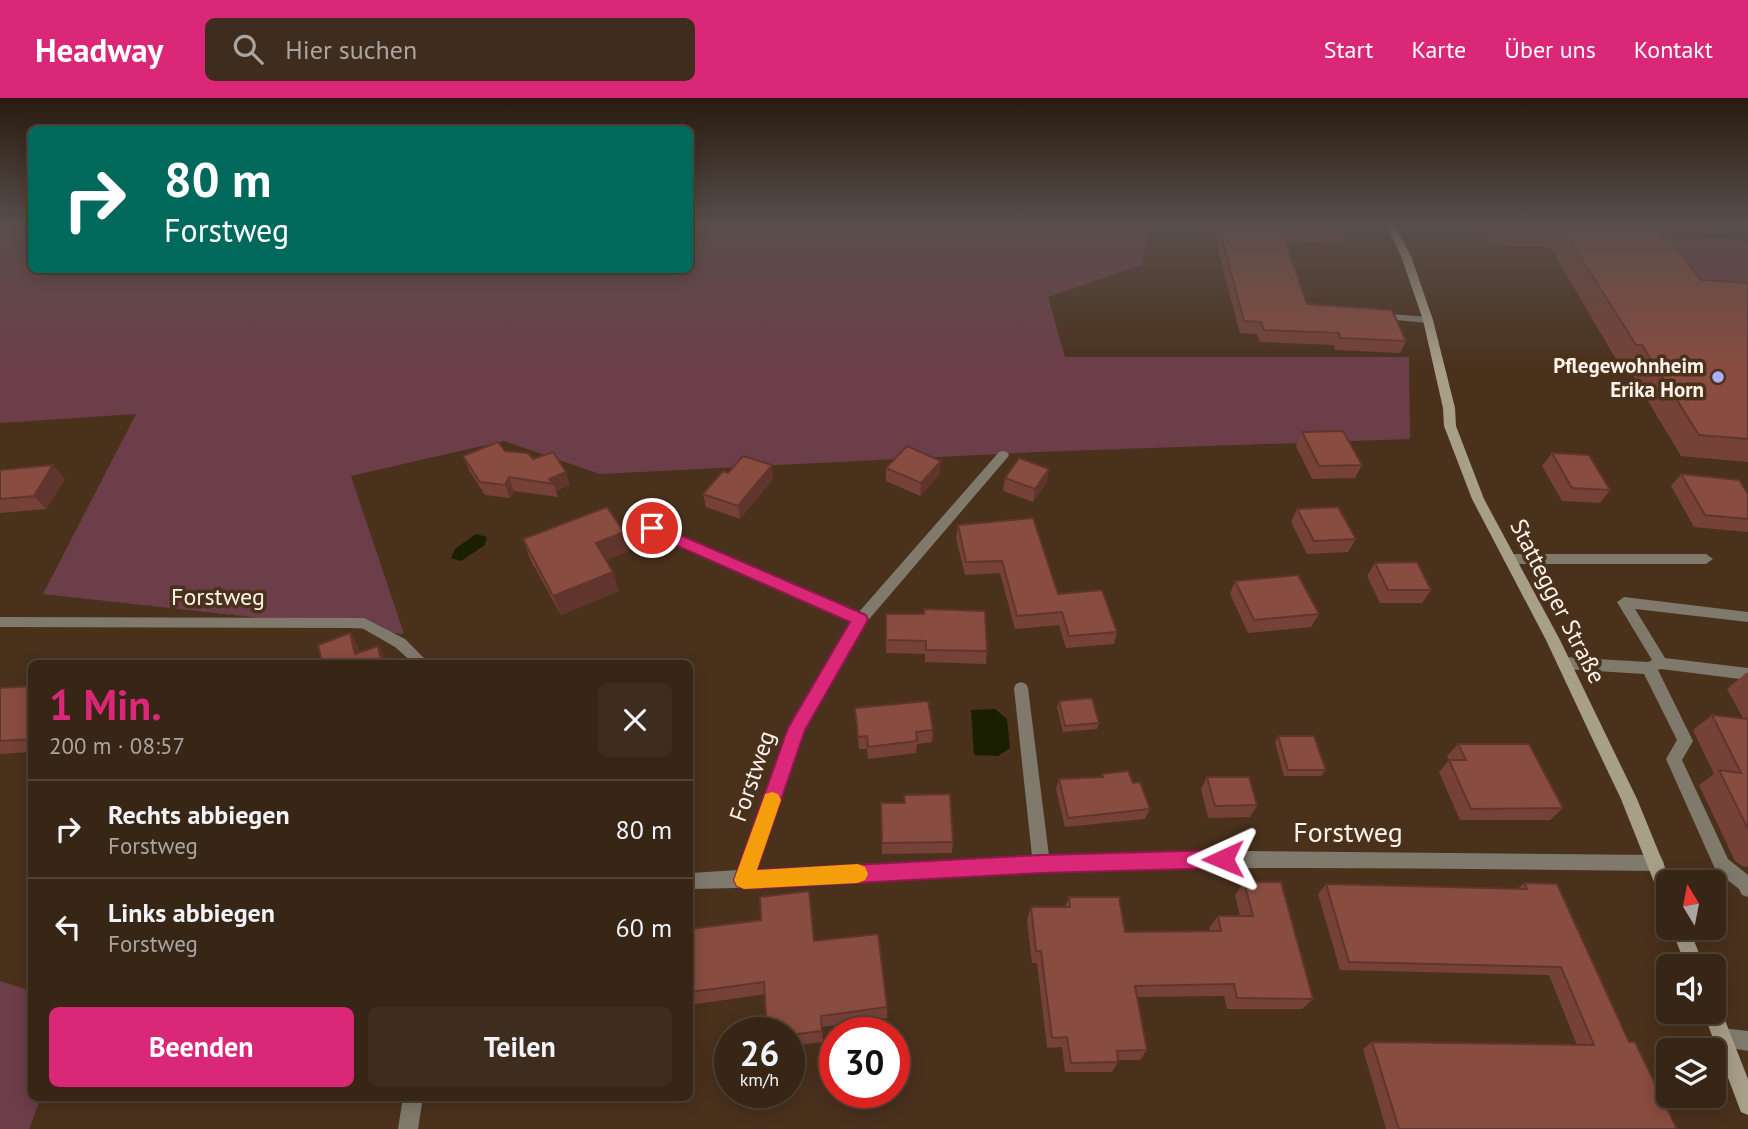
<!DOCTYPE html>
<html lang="de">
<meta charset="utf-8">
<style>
:root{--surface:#372515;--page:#3e2d1e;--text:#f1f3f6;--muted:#aaa5a0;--line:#514234;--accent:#db2777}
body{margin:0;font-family:"PT Sans",sans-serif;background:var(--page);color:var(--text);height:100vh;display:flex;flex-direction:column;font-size:26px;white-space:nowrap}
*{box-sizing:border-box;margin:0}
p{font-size:23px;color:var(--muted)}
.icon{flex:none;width:38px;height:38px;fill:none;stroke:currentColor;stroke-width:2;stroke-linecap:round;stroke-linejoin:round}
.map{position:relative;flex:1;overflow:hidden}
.details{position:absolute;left:28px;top:562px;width:665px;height:441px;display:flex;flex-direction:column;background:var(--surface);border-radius:10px;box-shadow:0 4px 18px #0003,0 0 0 2px var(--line)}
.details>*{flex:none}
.hud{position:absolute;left:28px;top:28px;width:665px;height:147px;border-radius:10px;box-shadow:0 4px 18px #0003,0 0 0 2px var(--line);background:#00695c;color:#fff;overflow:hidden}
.needle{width:46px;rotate:350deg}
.buttons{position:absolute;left:1656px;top:772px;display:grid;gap:14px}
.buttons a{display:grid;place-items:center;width:70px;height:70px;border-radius:10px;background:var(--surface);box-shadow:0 4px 18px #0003,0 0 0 2px var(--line);font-size:35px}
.speed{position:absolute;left:714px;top:919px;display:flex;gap:14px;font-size:35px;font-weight:700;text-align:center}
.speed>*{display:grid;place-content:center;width:91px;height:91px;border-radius:50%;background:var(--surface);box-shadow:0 4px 18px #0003,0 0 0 2px var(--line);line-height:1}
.speed small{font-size:18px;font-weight:400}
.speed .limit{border:10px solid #d22;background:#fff;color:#111}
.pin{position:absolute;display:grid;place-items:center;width:60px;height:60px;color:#fff;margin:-30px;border:4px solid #fff;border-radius:50%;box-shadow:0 2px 7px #0007}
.me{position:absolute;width:77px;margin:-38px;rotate:269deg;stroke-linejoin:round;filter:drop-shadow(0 0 5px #0008)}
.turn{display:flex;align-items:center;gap:24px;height:147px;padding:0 21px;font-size:32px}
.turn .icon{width:91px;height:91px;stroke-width:2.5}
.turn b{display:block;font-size:49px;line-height:60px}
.round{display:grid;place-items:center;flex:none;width:74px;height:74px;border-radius:10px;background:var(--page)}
.overview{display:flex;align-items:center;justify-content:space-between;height:119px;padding:0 21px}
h1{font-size:42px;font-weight:600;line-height:52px;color:var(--accent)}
.button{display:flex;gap:14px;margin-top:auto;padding:14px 21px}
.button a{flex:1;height:80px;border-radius:10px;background:var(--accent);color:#fff;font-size:28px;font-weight:600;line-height:80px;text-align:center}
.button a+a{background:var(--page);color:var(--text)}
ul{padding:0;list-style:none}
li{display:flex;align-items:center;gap:21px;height:98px;padding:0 21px;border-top:2px solid var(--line)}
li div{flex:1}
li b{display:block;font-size:26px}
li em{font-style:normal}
header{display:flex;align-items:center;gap:42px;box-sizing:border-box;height:98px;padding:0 35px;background:var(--accent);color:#fff}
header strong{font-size:33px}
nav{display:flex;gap:38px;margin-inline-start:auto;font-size:24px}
.search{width:490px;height:63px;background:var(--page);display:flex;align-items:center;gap:18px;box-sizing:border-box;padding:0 24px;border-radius:10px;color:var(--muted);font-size:26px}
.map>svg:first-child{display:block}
.green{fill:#6c3e49}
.water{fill:#1a1f01}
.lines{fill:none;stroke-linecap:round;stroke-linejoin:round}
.service{fill:#7f7a6c;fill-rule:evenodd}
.minor{fill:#7f7a6c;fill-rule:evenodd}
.secondary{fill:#a89f89;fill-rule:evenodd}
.wall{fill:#764137}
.shaded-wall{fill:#60352d}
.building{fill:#894c40;stroke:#60352d;stroke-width:2}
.route{fill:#db2777;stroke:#8e194d;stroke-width:2}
.slow{fill:#f59e0b}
.poi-dot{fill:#aab0fb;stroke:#49311c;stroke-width:2.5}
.labels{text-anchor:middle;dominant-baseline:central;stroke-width:7;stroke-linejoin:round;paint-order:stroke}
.far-poi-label{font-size:21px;font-weight:bold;fill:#fdf3eb;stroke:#49311c;text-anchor:end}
.street-label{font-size:24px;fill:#fdf3eb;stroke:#49311c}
.near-street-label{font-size:28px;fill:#fdf3eb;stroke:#49311c}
</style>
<header>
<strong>Headway</strong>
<div class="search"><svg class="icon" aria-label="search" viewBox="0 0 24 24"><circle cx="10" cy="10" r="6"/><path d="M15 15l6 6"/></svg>Hier suchen</div>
<nav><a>Start</a><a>Karte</a><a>Über uns</a><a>Kontakt</a></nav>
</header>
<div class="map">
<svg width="1748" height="1031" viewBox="0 0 1748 1031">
<rect width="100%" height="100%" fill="#49311c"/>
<!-- green -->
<path class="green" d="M8,126H31L32,172H690V126H1151L1142,167L1048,199L1065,259H1409L1410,341L1037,354L600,376L504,343L351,378L404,536L43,496L136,316L0,325V139Z
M1667,129L1676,138L1748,143V187L1626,181L1672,165L1663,132Z
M0,883L31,893L32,999H41L29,1031H0Z"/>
<!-- water -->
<path class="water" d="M476,436L487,439L485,447L461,463L451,460L455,451Z
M995,611L1007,621L1010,650L998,658L974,657L971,612Z"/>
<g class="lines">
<!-- service -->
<path class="service" d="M1378,215L1428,219L1433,222L1428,225L1374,220V216Z
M1510,456H1706L1713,461L1706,466H1510L1503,461Z
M1624,499L1748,514V524L1635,511L1665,560L1748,570V582L1661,571L1658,572L1693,643L1682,662L1728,761L1748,777V799L1742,797L1739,791L1716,773L1666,661L1677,642L1644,576L1564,571L1559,569L1557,565L1559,561L1564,559L1648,564L1652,562L1617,504Z
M1722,930L1748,933V953L1715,947L1712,940L1715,933Z"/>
<!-- minor -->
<path class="minor" d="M1003,353L1007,354L1009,357L1007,360L865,526L804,632L756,772L1032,758L1014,590L1016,586L1021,584L1026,586L1028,590L1049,758L1249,753L1655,757L1661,759L1664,765L1661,771L1655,773C1451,771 1247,767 1042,774C925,778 806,790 690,791V775L739,772L789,630L851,524L647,433L646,430L647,427H657L858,515L999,354Z
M0,519L364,520L405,541L429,565H413L395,549L362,530L0,529Z
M403,999H423L418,1031H398Z"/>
<!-- secondary -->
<path class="secondary" d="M1386,126H1394L1411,158L1433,222L1455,310L1456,328L1484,401L1560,542L1637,701L1671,784H1668V806L1662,804L1621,701L1591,638L1546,542L1472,401L1444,328L1443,310L1423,222L1401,158Z
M1671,830H1689L1704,868H1686Z
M1713,905L1719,907L1748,981V1017L1741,1014L1703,914H1713Z"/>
</g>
<!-- wall -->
<path class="wall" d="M1211,126H1341L1344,134L1340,145L1285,143L1307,206L1406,243L1400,255L1335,252L1334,247L1260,244L1257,236L1240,235Z
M1478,126H1650L1701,182L1748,185V364L1681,358L1627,268H1620L1550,149L1492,147Z
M1302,334L1362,367L1355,380L1312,381L1296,348Z
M505,353L533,361L570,387L556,393L558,399L514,393L510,400L485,397L469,372L463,358Z
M1552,355L1610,392L1600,405L1562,403L1542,368Z
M886,370L940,376L920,398L886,383Z
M0,372L65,381L46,411L0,415Z
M728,375L773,381L740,421L706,409L703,396Z
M1681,376L1748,396V434L1694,429L1671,388Z
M1005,380L1047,384L1033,404L1003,393Z
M1297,411L1356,441L1348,454L1307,456L1291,424Z
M958,427L1058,496L1117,534L1114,546L1066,550L1059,527L1015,531L1000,475L965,477L956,440Z
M523,441L629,453L606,462L619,493L561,517L530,461Z
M1375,465L1431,492L1422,505H1380L1367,478Z
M1235,483L1319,516L1311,529L1248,535L1230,496Z
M886,516L987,553L986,566L925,564V556L886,555Z
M1746,575H1748V769L1742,768L1735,763L1699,687L1714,676L1693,632L1712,617L1743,620L1727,591Z
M32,588V654L0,656V590Z
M1059,603L1099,625L1097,631L1063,634L1057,609Z
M855,610L933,632L932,644L917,646L916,655L868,661L867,651H859Z
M1278,638L1326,672L1321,678H1284L1275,644Z
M1458,646L1563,710L1550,722H1460L1439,674L1449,662L1447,658Z
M1102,676L1133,685L1150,711L1145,721L1065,729L1056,691L1059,681L1101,679Z
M1207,679L1257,707L1250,719L1208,720L1201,691Z
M904,697L953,744L952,755L882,756L881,705H904Z
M1244,784L1313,901L1302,911H1227L1224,898L1137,899L1147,952L1140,962H1118V964L1112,974H1065L1062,949L1047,950L1037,865H1032L1027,822L1031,809H1065L1069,799L1125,834L1210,833L1209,830L1218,818H1240L1235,797Z
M1524,785L1629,944L1677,1031H1386L1363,951L1372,944L1577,947L1549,877L1340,872L1318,796L1326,786L1517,791Z
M811,807L814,843L887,909V920L822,929L823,944L789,948V934L765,896L690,907V831L761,822Z"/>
<!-- shaded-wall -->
<path class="shaded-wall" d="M941,363L940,376L920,398L921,385Z
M53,367L65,381L46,411L34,398Z
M772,367L773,381L740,421L738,408Z
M1049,371L1047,384L1033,404L1035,391Z
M566,374L570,387L556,393L554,386L549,381Z
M509,379L514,393L510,400L505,387Z
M624,434L629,453L602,464L596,445Z
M613,474L619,493L561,517L553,498Z
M350,535L358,548L363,565L355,556Z
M378,548L386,560L387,565H382Z"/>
<!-- building -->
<path class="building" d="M1218,126H1341L1344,134L1281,131L1307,206L1392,212L1406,243L1340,240L1339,235L1264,232L1261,224L1244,223Z
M1503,126H1650L1674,146L1701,182L1748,185V341L1699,337L1642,247H1636L1561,128Z
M1343,333L1362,367L1319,368L1302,334Z
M498,344L505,353L528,355L533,361L553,354L566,374L549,381L554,386L509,379L505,387L480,384L463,358Z
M907,348L941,363L921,385L886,370Z
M1552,355L1589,357L1610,392L1572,390Z
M743,358L772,367L738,408L703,396L723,373L728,375Z
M1019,360L1049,371L1035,391L1005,380Z
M53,367L34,398L0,401V372Z
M1681,376L1739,382L1748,396V421L1705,417Z
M607,409L624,434L596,445L613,474L553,498L523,441Z
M1338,409L1356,441L1314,443L1297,411Z
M1033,420L1058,496L1102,492L1117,534L1069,538L1062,514L1017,518L1002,463L966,464L958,427Z
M1417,464L1431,492H1388L1375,465Z
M1298,477L1319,516L1254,522L1235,483Z
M924,511L985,513L987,553L926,552V543L886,542V516H924Z
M350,535L355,556L378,548L382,565H322L318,547Z
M32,588V641L0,643V590Z
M1092,600L1099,625L1065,628L1059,603Z
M928,603L933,632L916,634L917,643L868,649L867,638L858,639L855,610Z
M1712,617L1748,621V731L1719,672L1741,675Z
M1278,638H1314L1326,672H1288Z
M1458,646H1529L1563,710L1471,711L1449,662H1466Z
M1128,673L1133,685L1140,684L1150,711L1068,720L1059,681L1103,679L1102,676Z
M1207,679H1249L1257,707L1215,708Z
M950,696L953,744L882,745L881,705H905L904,697Z
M1244,784H1281L1313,901L1237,900L1234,886L1135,888L1147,952L1117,953L1118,964L1071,965L1067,939L1052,940L1041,853H1036L1031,809H1070L1069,799H1119L1125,834L1221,833L1218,818H1253Z
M1524,785L1557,786L1629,944H1635L1677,1031H1399L1372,944L1594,947L1561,869L1349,864L1326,786L1527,791Z
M809,793L814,843L878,836L887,909L821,918L822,933L789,937V934H767L764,884L690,894V831L761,822L760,799Z"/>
<!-- sky -->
<linearGradient id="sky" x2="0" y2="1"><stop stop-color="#281b0f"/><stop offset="0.47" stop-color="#594e4b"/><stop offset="1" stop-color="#594e4b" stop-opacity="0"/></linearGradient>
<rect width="1748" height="270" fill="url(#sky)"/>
<!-- route -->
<path class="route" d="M652,425L866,517L868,522L805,632L757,772L1041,757L1223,752L1230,755L1233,761L1230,768L1223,770L1041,775L744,791L737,788L734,782L788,630L850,524L646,434L644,430Z"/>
<!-- slow -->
<path class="slow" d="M772,694L778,696L781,702L757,772L858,766L865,769L868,776L865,782L858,785L744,791L737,788L734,782L763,702L765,696Z"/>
<!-- markers -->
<circle class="poi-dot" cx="1718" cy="279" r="7"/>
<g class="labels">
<!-- far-poi labels -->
<g class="far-poi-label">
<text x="1704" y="267">Pflegewohnheim<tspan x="1704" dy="24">Erika Horn</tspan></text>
</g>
<!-- street labels -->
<g class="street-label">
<text x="218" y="498">Forstweg</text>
<text transform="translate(1558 503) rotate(63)">Stattegger Straße</text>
<text transform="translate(752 678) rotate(-71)">Forstweg</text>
</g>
<!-- near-street labels -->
<g class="near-street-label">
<text x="1348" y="733">Forstweg</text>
</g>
</g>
</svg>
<div class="buttons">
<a><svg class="needle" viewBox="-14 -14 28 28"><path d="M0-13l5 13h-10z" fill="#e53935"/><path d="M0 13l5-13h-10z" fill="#aaa5a0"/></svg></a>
<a><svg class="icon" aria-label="sound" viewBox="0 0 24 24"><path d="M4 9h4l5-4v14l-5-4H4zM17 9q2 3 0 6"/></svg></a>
<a><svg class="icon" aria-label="layers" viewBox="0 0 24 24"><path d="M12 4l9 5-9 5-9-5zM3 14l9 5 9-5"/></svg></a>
</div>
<div class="speed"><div>26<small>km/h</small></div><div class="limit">30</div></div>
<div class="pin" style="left:652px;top:430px;background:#d93025"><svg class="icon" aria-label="arrive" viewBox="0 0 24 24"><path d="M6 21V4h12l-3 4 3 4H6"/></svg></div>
<svg class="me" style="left:1223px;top:761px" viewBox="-20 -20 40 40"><path d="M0-17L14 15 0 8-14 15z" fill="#db2777" stroke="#fff" stroke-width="4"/></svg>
<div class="hud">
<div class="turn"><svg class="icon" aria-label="right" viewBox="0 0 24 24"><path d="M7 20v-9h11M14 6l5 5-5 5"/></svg><div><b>80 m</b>Forstweg</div></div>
</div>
<section class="details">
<div class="overview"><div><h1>1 Min.</h1><p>200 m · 08:57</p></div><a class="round"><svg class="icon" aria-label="close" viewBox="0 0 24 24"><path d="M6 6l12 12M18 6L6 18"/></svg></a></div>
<ul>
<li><svg class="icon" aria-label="right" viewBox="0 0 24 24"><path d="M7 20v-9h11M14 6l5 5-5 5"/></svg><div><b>Rechts abbiegen</b><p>Forstweg</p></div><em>80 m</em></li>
<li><svg class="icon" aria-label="left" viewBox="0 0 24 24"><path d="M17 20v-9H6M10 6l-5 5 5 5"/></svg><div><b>Links abbiegen</b><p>Forstweg</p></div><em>60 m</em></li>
</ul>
<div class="button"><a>Beenden</a><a>Teilen</a></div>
</section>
</div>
